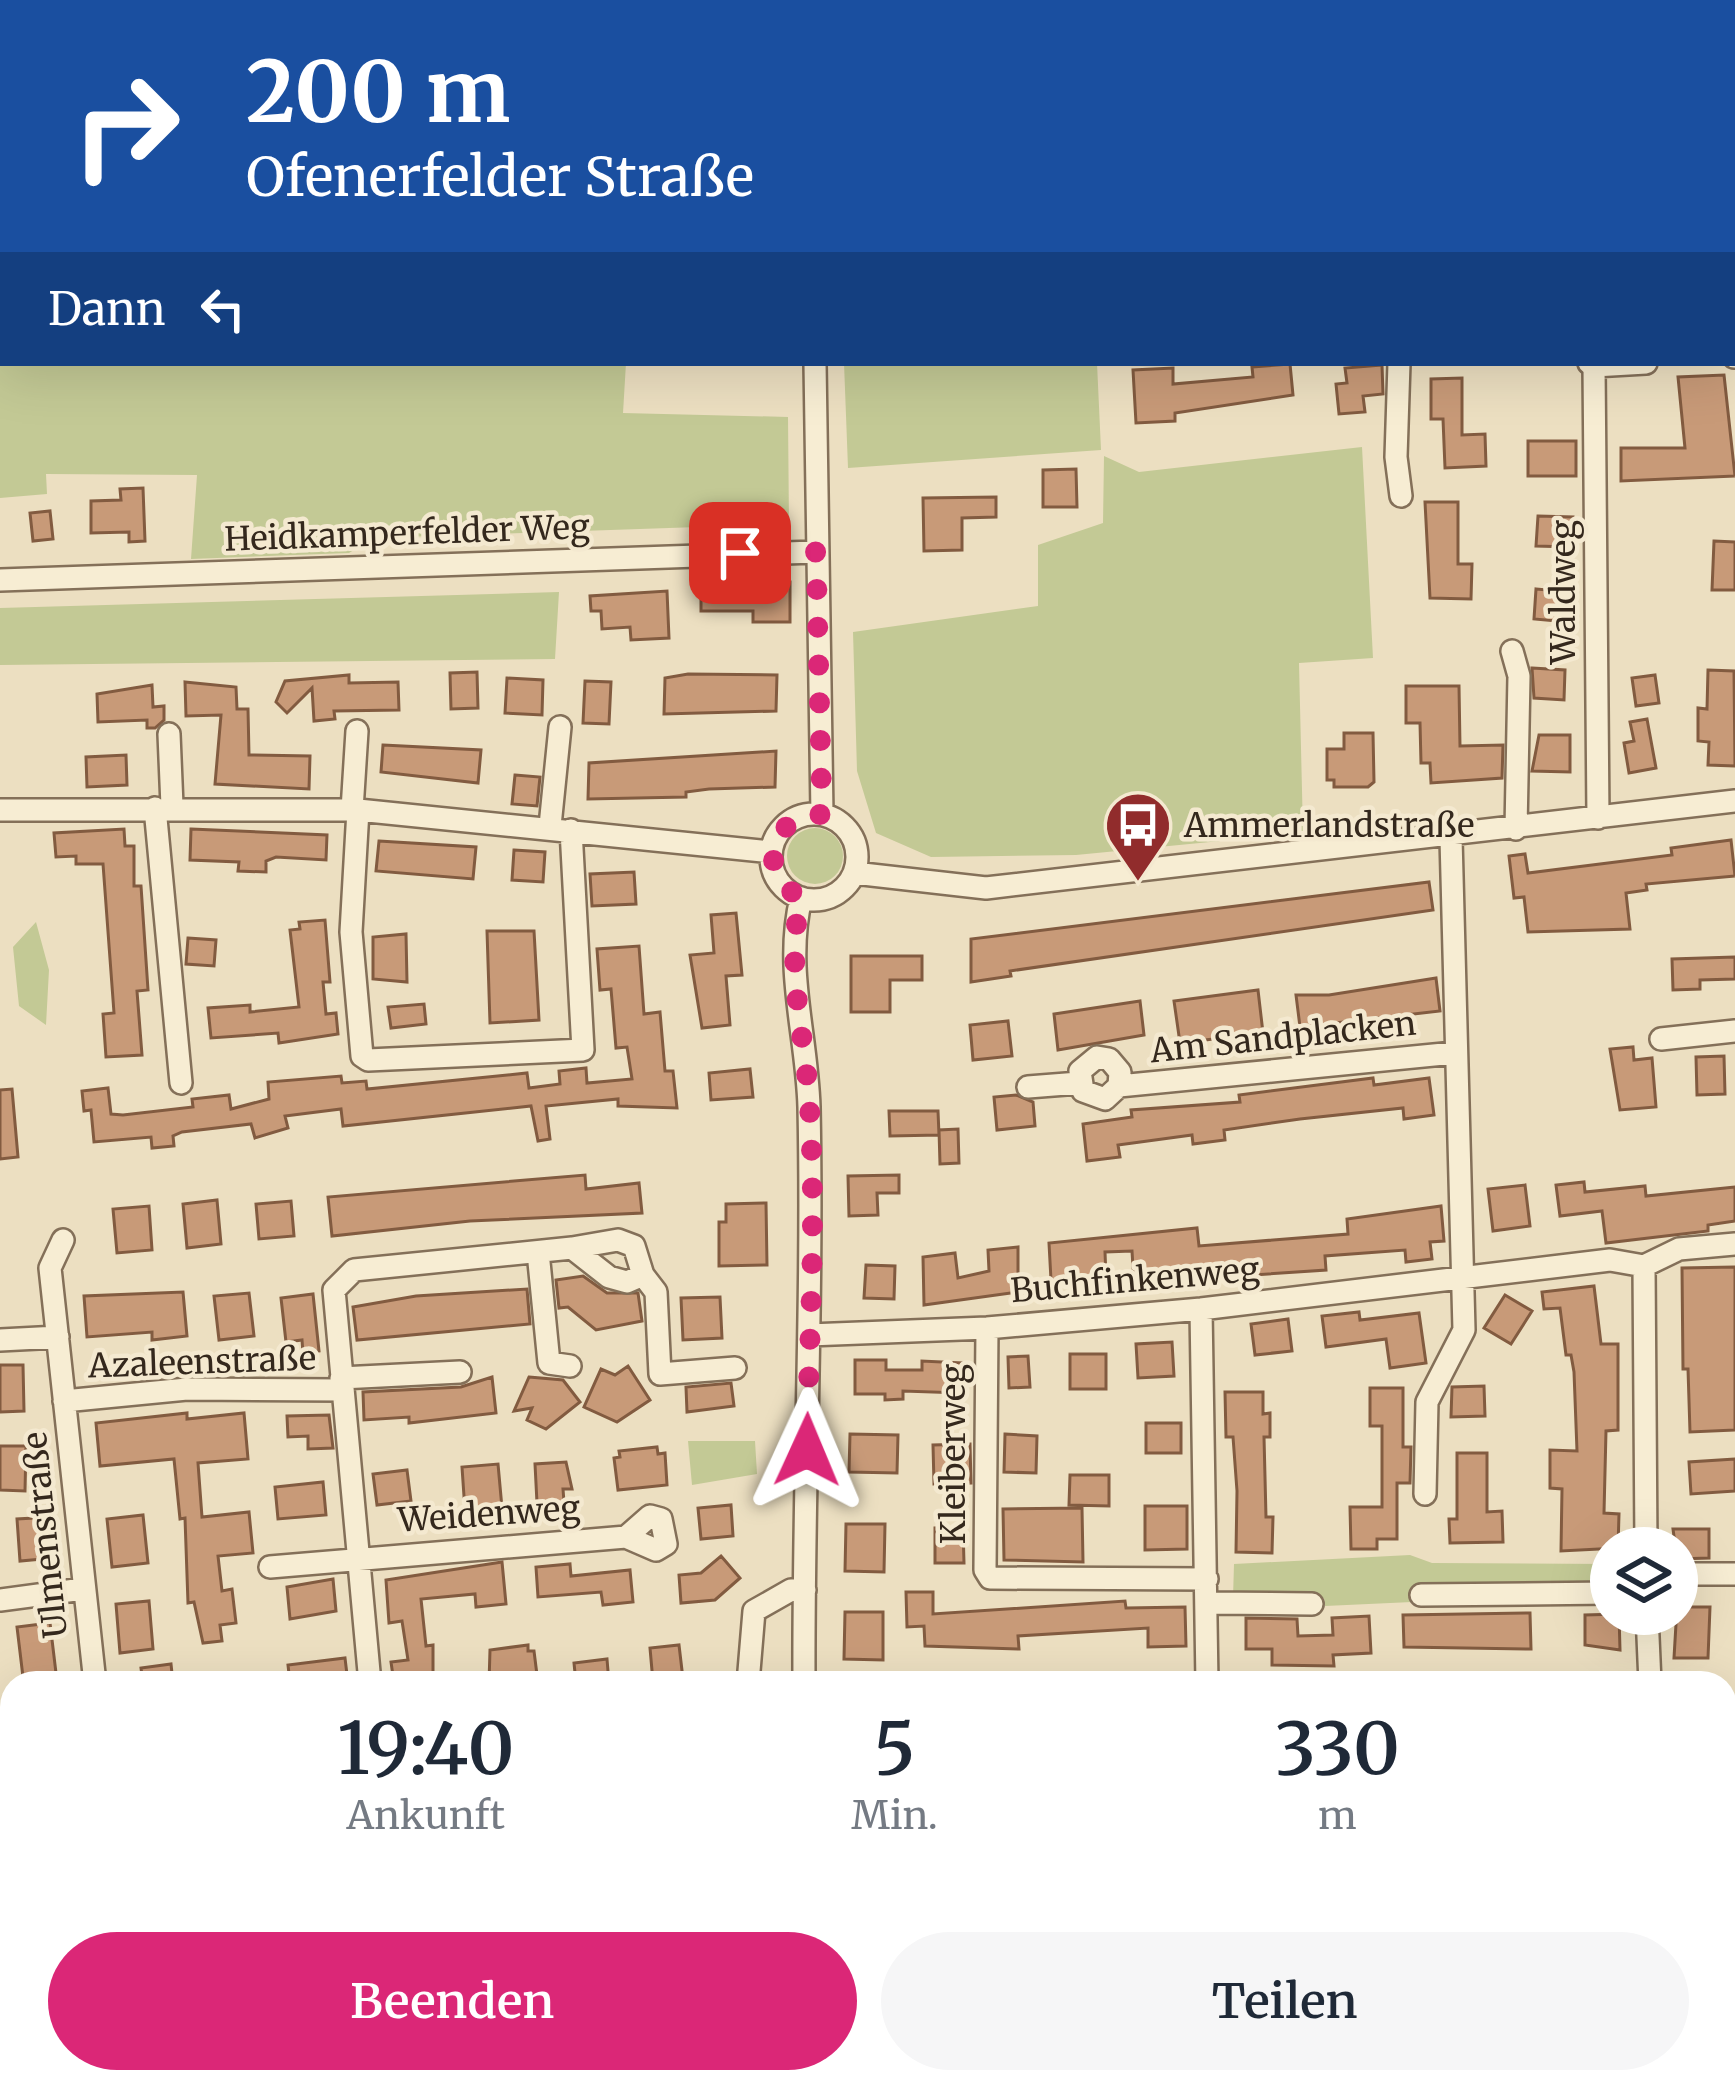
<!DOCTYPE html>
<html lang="de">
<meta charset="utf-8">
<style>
:root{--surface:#fff;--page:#f6f6f7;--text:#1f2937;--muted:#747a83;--accent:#db2777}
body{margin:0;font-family:Merriweather,serif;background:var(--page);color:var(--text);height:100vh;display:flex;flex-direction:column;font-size:45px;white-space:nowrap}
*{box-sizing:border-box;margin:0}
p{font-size:39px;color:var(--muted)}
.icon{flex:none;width:66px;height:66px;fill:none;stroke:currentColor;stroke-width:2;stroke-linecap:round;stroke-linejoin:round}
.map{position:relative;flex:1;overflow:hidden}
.panel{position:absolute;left:0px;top:1671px;width:1737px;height:423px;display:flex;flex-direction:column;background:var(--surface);border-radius:36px 36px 0 0;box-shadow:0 12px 48px #0002}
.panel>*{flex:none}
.banner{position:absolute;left:0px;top:0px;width:1737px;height:366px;box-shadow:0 12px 48px #0002;background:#1a4fa0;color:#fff;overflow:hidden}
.buttons{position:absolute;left:1590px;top:1527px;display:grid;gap:24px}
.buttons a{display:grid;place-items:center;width:108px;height:108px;border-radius:50%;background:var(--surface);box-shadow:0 12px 48px #0002;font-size:60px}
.pin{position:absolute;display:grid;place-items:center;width:102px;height:102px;color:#fff;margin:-51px;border-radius:24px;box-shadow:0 6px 18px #0006}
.me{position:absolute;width:132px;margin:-66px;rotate:1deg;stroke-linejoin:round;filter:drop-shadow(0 0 9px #0008)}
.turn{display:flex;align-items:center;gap:42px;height:252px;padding:0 48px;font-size:54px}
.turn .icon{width:156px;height:156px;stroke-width:2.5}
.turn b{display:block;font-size:84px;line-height:102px}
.then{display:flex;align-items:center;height:114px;padding:0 48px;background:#0003;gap:24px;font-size:45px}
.eta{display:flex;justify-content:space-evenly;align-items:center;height:204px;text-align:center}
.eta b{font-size:72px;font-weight:600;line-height:84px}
.action{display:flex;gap:24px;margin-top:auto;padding:24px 48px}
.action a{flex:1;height:138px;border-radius:72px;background:var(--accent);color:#fff;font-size:48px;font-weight:600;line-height:138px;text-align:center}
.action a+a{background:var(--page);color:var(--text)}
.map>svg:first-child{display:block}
.farmland{fill:#e1d9af}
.green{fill:#c3c995}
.building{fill:#c89a78;stroke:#825b40;stroke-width:3}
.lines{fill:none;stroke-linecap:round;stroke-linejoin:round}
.minor-casing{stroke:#847059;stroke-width:26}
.minor{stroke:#f7edd3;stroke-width:21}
.route{stroke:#db2777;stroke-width:21;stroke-dasharray:0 37.8}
.labels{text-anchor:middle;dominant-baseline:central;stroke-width:9;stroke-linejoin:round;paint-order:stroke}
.street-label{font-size:33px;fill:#34281d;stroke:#f4e9d0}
.poi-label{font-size:33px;fill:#34281d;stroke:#f4e9d0;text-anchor:start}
</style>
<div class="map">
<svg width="1735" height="2093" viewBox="0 0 1735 2093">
<rect width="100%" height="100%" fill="#ecdfc1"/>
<!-- farmland -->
<path class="farmland" d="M0,0H452L3,3L0,261Z"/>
<!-- green -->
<path class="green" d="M0,301L3,363H626L623,413L788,417L789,524L373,538L349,553L191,559L197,475L46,474L47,494L0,498Z
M844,363H1097L1101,450L848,468Z
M1362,447L1373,658L1299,663L1303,833L1076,855L931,857L876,833L857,771L853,632L1038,606V545L1103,523L1104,456L1139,472Z
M559,592L555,659L0,665V608Z
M787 856a28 28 0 1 1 56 0a28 28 0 1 1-56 0Z
M36,922L49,970L46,1025L19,1006L13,947Z
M688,1441H755L757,1474L692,1485Z
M1410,1555L1432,1563L1611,1564V1593L1325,1606L1324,1598H1233L1234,1564Z"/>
<!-- building -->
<path class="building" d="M1290,364L1293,395L1175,413V421L1136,423L1133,370L1173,368V384L1253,377L1252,367Z
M1382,365L1383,394L1363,396L1365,412L1339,414L1336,384L1347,383L1345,368Z
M1724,375L1735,476L1621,481V448H1685L1678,377Z
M1462,378V435L1485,434L1486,466L1445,468L1443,419H1431V379Z
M1528,441H1576V476H1528Z
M1076,469L1077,507H1043V470Z
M143,488L145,541L129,542V532L91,533V501L121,500L120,489Z
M996,497V517L962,518V550L924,551L923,498Z
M1425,502H1458V564H1472L1471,599L1430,598Z
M50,511L53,539L33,541L30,513Z
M1538,516L1573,517L1571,547L1536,546Z
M1714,541L1735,542V590H1712Z
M740,581L790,582V622H753V611H701V582Z
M1536,589L1571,592L1569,622L1534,619Z
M667,591L669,638L631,640L630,627L602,629L601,611H591L590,596Z
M1532,668L1565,670L1564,700L1534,698Z
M1708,670L1734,671L1735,766L1708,765L1709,742L1698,741V708L1707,709Z
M477,672L478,708L451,709L450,673Z
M688,674L777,675L776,711L664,714L665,678Z
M349,675V683L398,682L399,710L334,711L335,719L314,721L312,688L287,713L276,702L285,681Z
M1655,675L1659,703L1636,706L1632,678Z
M507,678L543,680L542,715L505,713Z
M585,681L611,682L609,724L583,723Z
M185,682L236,687L237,709H248L249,755L310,756L309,789L215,784L221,715L186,716Z
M152,685L153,707L164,706V720L155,728H147V720L98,722L97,694Z
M1406,686H1459L1460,746L1503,745L1502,778L1431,783L1430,763H1421L1420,723H1406Z
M1647,719L1656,768L1629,773L1624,743L1634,741L1630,722Z
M1344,733H1373L1374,782L1368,787H1334V780H1327V749H1344Z
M1539,735H1570V772L1532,771Z
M383,745L481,750L478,783L381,772Z
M776,751L775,787L709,789L686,792V797L588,799L589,763Z
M126,755L127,785L87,787L86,757Z
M515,775L540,777L537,806L512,804Z
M124,829L125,846H134V886H141L148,990L137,991L142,1055L106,1057L103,1014L114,1013L103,864H76V856L56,857L54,833Z
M191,829L327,835L326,860L276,857L266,861V872L238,871L239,862L190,860Z
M1731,840L1735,876L1646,884L1647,890L1626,893L1630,929L1528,932L1524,897L1514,898L1509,856L1525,854L1528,873L1672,855L1671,848Z
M379,841L476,847L473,879L376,871Z
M514,850L545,852L543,882L512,880Z
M634,872L636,904L592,906L590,874Z
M1429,882L1433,910L1010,971L1011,976L971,982V939Z
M736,913L742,975L726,976L730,1025L702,1028L690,955L714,953L711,915Z
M325,920L330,982H323L326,1014L336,1013L338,1034L279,1043L278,1033L211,1038L208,1008L250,1005V1012L299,1007L290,930L300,929L299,922Z
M487,931H534L539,1020L490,1023Z
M406,934L407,982L373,979V937Z
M188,938L216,940L214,966L186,964Z
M639,946L644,1014L660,1012L665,1071H673L677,1108L618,1106V1099L546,1106L550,1139L538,1141L531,1106L343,1126L341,1109L285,1116L288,1128L255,1138L251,1124L182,1132L173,1136L174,1146L152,1148L151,1137L94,1142L91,1110L84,1111L82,1091L108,1088L111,1114L123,1115L193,1107L192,1099L229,1095L231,1109L269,1099L268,1082L341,1076L342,1083L366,1081L367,1089L527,1073L529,1088L560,1084L559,1071L586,1068L587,1083L632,1079L627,1047L616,1048L611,989L600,990L597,949Z
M851,956H922V980H890V1012H851Z
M1735,957V979L1700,980V989L1673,990L1672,959Z
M1436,978L1440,1011L1300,1027L1296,995H1329Z
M1258,990L1263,1033L1180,1043L1174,1001Z
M1140,1001L1144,1035L1058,1050L1054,1014Z
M424,1004L426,1024L391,1028L388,1007Z
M1008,1021L1012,1056L973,1060L970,1025Z
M1633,1047L1634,1060L1652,1058L1656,1107L1620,1110L1610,1049Z
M1724,1056L1725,1094L1697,1095L1696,1057Z
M750,1069L753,1097L711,1100L709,1073Z
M1373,1078L1374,1085L1429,1078L1434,1115L1404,1119L1403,1108L1300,1119L1224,1130L1225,1140L1193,1144L1192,1135L1118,1145L1120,1157L1087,1161L1083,1124L1132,1117L1131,1110L1240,1102L1239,1095Z
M12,1089L18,1157L0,1159V1090Z
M1016,1095L1033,1102L1035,1126L997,1130L994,1097Z
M889,1111H938L939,1135L890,1136Z
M958,1129L959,1163L940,1164L939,1130Z
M585,1175L586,1189L639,1183L642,1213L470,1221L332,1236L328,1197Z
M899,1175V1193H877L878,1215L849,1216L848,1176Z
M1584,1182L1585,1192L1645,1186L1646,1196L1735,1187V1221L1708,1225V1231L1606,1243L1602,1211L1560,1216L1556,1185Z
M1525,1185L1530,1226L1493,1231L1488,1189Z
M217,1200L221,1244L187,1248L183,1204Z
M291,1201L294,1236L259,1239L256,1204Z
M766,1203L767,1265L719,1266V1222H726V1204Z
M149,1206L152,1250L117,1253L113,1209Z
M1441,1206L1444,1241L1430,1242L1432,1259L1406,1262L1405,1250L1325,1256L1326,1270L1134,1283L1132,1251L1105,1252L1106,1277L1051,1280L1049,1243L1197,1228L1199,1246L1348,1234L1347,1219Z
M1018,1247V1292L924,1305L923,1257L955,1253L958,1278L989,1271L988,1250Z
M866,1265L895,1266L894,1299L864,1298Z
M1735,1267V1430L1690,1432L1688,1369H1683L1682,1268Z
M583,1276L607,1293H638L642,1321L596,1330L568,1307L559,1308L556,1280Z
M1594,1286L1601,1344H1618V1430L1606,1431L1604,1513L1619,1514L1618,1548L1561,1551L1562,1489L1550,1488V1450L1577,1451L1574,1372L1571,1355H1566L1560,1308L1544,1309L1542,1292Z
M527,1289L530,1324L357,1340L353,1307L416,1296Z
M183,1292L187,1336L152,1340V1332L87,1337L84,1296Z
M249,1293L254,1336L219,1340L214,1296Z
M313,1294L319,1351L303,1353L302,1340L286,1342L281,1298Z
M1505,1295L1532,1311L1511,1344L1484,1328Z
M720,1297L722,1338L683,1340L681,1298Z
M1359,1312L1360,1320L1419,1313L1426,1363L1390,1368L1386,1339L1326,1347L1322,1316Z
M1288,1319L1292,1351L1255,1355L1251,1324Z
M1172,1342L1174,1376L1138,1378L1136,1344Z
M1070,1354H1106V1389H1070Z
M1028,1356L1030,1387L1009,1388L1008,1357Z
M855,1360H886V1370H922V1361L962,1363L961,1393L903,1391V1399L885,1400V1394H855Z
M0,1365H23L24,1411L0,1412Z
M628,1366L650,1400L617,1422L584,1407L601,1369L615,1375Z
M492,1377L496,1413L409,1423V1417L364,1420L363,1392L461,1387Z
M529,1377L563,1380L580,1402L546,1429L527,1420L532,1408L514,1411Z
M731,1383L734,1406L687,1412L686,1387Z
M1484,1386L1485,1416L1451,1417L1452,1387Z
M1370,1388H1403V1447H1411L1410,1483H1397V1539H1377V1549H1351L1350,1507H1382V1426H1370Z
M1225,1392H1263V1414L1270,1413V1437H1264L1266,1517H1273L1272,1553L1236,1552L1237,1491L1233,1437H1226Z
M187,1413V1419L244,1413L248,1459L198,1463L202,1517L249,1512L253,1553L218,1556L222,1591L232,1589L236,1623L220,1625L222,1641L203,1643L194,1602L188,1603L185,1518L180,1519L174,1459L100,1466L96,1423Z
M329,1415L333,1448L308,1449V1436L288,1437L287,1416Z
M1146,1423H1181V1453H1146Z
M850,1434L898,1435L897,1473L849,1472Z
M1005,1434L1037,1436L1036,1473L1004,1472Z
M970,1444L971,1483L934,1484L933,1445Z
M0,1446H26L25,1491L0,1490Z
M657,1447L658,1454L665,1453L667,1485L618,1490L614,1458L620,1457L619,1451Z
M1457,1453H1487V1512L1502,1511L1503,1542L1450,1543L1449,1519H1457Z
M1735,1459V1491L1691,1494L1689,1462Z
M566,1462L572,1489H563L564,1502L537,1503L535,1464Z
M498,1464L502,1508L465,1511L462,1467Z
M407,1470L411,1501L377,1505L373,1474Z
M1070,1475H1109V1506L1069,1505Z
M323,1482L326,1515L278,1519L275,1487Z
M731,1505L733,1536L701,1539L698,1508Z
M1145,1506H1187V1549L1145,1550Z
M1082,1508L1083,1562L1004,1560L1003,1509Z
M143,1515L148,1563L112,1567L107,1519Z
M52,1517L54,1558L20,1561L17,1519Z
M846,1524H885L884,1572L845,1571Z
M963,1527L964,1563H935V1528Z
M1673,1529H1709V1558L1677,1559Z
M721,1556L740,1578L715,1600L681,1603L679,1575L701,1573Z
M502,1562L506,1604L476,1607L475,1594L421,1599L426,1646L433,1645V1683H394L391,1662L408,1660L402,1621L389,1623L386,1580Z
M570,1564L571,1576L630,1570L633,1602L603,1605L601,1592L538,1597L536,1567Z
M333,1579L336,1611L290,1619L287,1587Z
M906,1592H933V1614L1125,1601L1126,1608L1185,1607L1186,1646L1148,1647V1628L1018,1636L1019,1649L925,1646L924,1626L907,1627Z
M149,1601L153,1649L120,1653L116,1604Z
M1677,1607H1710L1708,1658H1674Z
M845,1612H883V1660L844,1659Z
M1530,1613L1531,1649L1404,1647L1403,1615Z
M1619,1614L1620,1650L1585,1645V1615Z
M1369,1616L1371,1653L1333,1655L1334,1666L1272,1665V1649H1246V1618L1297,1619L1298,1636L1333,1635L1332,1618Z
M50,1623L56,1673L23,1677L17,1627Z
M528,1645V1651H534L538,1683H489L490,1650Z
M679,1645L683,1679L653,1682L650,1648Z
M345,1658L348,1683H290L288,1665Z
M607,1659L609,1683H576L574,1663Z
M171,1664L173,1683H143L141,1668Z"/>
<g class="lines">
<!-- minor casing -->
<g class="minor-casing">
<path id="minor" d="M811,0V3
M1518,0L1519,3
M1574,0L1579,3
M1734,115H1735
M1734,357H1735
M815,363L822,814
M1399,363L1396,457L1401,496
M1589,363L1594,366L1598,818
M1594,366L1646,363
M0,580L816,552
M1512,651L1519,676L1516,829
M169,734L172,806
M155,808L181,1083
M0,810H358L771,852
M352,810L357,731
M358,810L351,932L362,1056L368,1060L583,1050L571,830
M771 857a43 43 0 1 1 86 0a43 43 0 1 1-86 0Z
M550,826L560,727
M854,873L986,888L1735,801
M801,898C784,969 807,1035 809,1107C813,1299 803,1491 804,1683
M1661,1039L1735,1031
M1119,1086L1120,1072L1109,1059L1097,1057L1080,1071L1083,1091L1105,1099L1119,1086L1454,1053
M1028,1087L1079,1083
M63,1240L50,1268L95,1683
M538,1252L549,1363L570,1366
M1644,1266L1646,1548
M1644,1266L1679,1249L1735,1244
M643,1275L656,1292L660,1374L735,1368
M1201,1309L1207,1683
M987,1328L985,1570L990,1578L1207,1579
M809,1335L987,1328L1201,1309L1610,1260L1644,1266
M0,1340L58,1337
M341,1378L460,1372
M64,1401L187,1389L342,1390
M1425,1494L1427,1402L1464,1330L1451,838
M270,1567L626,1537L656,1550L666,1544L661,1519L650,1516L626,1537
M1677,1574H1735
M1421,1595L1611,1593
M0,1600L83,1589
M1207,1603L1312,1604
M1647,1614L1650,1683
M370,1683L334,1290L354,1270L572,1248L609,1277L627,1282L643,1275L634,1246L618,1240L572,1248
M748,1683L754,1611L791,1590H805
M0,1788L12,1787
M1725,1872L1735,1881
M1725,1956L1735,1927
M138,2082L140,2093
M1661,2082L1665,2093
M659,2093V2082
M802,2093V2082"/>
</g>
<!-- minor -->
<use href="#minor" class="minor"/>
</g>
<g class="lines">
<!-- route -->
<path class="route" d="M740,553L816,552L822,814L789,822L771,853L782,885L801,898C785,967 804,1031 809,1099C817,1215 809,1335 807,1450"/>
</g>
<!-- icons -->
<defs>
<g id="bus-pin" transform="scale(3.45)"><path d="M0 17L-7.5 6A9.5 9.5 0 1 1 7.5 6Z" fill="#912c2c" stroke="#f4e9d0"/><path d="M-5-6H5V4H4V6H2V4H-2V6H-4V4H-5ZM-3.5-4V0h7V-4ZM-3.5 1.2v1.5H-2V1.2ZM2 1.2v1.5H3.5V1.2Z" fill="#fff"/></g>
</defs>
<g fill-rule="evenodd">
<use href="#bus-pin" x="1138" y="825"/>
</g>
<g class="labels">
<!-- street labels -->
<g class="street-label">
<text transform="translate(407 533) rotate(-2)">Heidkamperfelder Weg</text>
<text transform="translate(1563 592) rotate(-90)">Waldweg</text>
<text transform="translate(1283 1037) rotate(-6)">Am Sandplacken</text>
<text transform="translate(1135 1280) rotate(-5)">Buchfinkenweg</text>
<text transform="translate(202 1362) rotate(-2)">Azaleenstraße</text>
<text transform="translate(953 1454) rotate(-90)">Kleiberweg</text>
<text transform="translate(489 1514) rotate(-4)">Weidenweg</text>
<text transform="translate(45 1535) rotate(-96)">Ulmenstraße</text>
</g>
<!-- poi labels -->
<g class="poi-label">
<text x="1184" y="825">Ammerlandstraße</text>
</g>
</g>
</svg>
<div class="buttons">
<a><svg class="icon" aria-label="layers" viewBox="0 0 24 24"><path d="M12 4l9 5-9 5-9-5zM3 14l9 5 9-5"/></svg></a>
</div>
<div class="pin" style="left:740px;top:553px;background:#d93025"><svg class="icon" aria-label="arrive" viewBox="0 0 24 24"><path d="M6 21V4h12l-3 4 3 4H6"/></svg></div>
<svg class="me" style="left:807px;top:1450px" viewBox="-20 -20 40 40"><path d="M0-17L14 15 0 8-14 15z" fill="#db2777" stroke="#fff" stroke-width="4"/></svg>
<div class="banner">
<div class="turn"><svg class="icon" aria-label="right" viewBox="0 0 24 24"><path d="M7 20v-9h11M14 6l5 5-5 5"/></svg><div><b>200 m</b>Ofenerfelder Straße</div></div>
<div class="then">Dann<svg class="icon" aria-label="left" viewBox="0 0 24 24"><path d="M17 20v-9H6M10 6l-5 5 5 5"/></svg></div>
</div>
<section class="panel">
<div class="eta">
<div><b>19:40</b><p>Ankunft</p></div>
<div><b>5</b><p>Min.</p></div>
<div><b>330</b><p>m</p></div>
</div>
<div class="action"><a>Beenden</a><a>Teilen</a></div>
</section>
</div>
